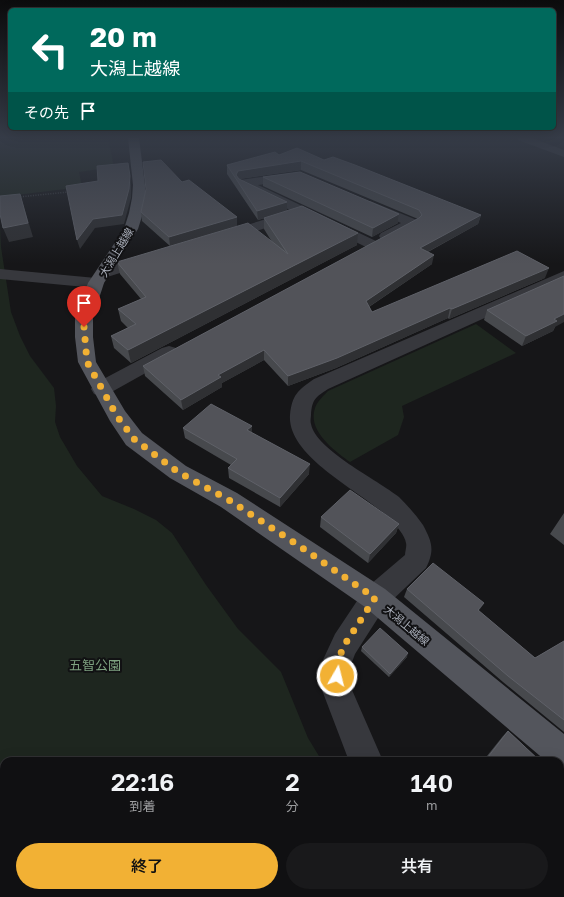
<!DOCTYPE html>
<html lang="ja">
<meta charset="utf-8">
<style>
:root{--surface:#101012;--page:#19191b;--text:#f1f3f6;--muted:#9c9d9f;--line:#303032;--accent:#f2b134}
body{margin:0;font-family:"Golos Text","Noto Sans JP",sans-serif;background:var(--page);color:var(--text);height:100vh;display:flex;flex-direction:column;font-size:15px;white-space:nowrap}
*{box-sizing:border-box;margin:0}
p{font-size:13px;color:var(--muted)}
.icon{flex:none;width:22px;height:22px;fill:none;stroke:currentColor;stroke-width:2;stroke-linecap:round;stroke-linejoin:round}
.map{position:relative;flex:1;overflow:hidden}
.drawer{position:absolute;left:0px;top:757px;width:564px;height:140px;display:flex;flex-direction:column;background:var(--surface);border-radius:12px 12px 0 0;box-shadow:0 4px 16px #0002,0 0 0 1px var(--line)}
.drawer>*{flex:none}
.banner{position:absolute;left:8px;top:8px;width:548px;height:122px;border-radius:6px;box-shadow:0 4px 16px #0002,0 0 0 1px var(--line);background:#00695c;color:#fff;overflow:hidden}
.pin{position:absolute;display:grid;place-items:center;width:34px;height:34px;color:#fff;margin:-41px -17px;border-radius:50% 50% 50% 0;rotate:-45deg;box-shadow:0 0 4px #0007}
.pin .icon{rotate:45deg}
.me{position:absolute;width:44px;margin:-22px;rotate:8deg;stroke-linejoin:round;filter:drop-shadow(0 0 3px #0008)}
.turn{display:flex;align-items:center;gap:14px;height:84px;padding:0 16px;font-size:18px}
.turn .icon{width:52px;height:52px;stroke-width:2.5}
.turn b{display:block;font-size:28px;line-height:34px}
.then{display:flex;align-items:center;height:38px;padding:0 16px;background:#0003;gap:8px;font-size:15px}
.eta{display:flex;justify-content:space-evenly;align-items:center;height:68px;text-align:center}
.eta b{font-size:24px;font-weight:600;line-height:28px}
.cta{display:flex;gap:8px;margin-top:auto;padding:8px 16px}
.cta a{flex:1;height:46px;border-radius:24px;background:var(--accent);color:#111;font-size:16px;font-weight:600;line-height:46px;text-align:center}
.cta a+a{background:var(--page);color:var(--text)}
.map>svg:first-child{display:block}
.green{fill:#1e261f}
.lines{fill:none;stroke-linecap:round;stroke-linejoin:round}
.path{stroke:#3d3f44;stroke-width:1.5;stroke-dasharray:1 1.5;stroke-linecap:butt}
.minor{fill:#37383d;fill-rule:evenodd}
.major{fill:#53555c;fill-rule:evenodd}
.wall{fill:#47494d}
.shaded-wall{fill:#2f3033}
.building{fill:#525359;stroke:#5f6168}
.route{stroke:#f2b134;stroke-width:7;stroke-dasharray:0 12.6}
.labels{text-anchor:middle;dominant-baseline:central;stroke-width:4;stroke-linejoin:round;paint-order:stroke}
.street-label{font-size:11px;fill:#a8adb8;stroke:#111113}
.near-park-label{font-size:13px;fill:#7fa381;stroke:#111113}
</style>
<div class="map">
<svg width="564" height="897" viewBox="0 0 564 897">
<rect width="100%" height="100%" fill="#161618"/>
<!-- green -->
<path class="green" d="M0,138H108L114,167L79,172L82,187L0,197Z
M0,225L1,247L11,312L20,336L30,356L54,388L56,406L55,422L60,437L77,466L102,496L134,509L156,520L172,533L206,585L238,629L281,672L308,738L322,761H4V893H396L397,897H0Z
M476,324L516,353L402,406L404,417L398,435L350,462C335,451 307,431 315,408C317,402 323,396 328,391Z"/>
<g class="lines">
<!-- path -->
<path class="path" d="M18,197L69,192"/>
<!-- minor -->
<path class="minor" d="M517,138H532L564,150V157L518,140Z
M292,173L296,174L298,177L296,180L258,185L376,241L378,244L376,247L371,248L366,247L298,214L297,218L231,239L226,240L221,239L219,236L221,233L292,211L240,186L238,183L240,180Z
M370,201L417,220L419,223L417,226C406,231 393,242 381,239L379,236L381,233L401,223L365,208L363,205L365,202Z
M147,255L152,257L155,260L152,263L104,278L98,276L96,273L98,270Z
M0,269L96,278L102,280L104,283L102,286L96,288L0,279Z
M564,271V282L328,389C316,397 312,399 311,415C311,417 310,421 311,424C316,450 378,480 399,497C408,506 416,515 423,525C432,542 435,550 426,568L385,607L355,654L352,662V690L383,761H349L322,690V662L335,634L365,589L405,555C405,552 407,546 406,543C405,535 396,526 391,520C364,492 287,458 290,415C292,395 298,390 314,379Z
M169,346L176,348L178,352L176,356L108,394L101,396L94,394L91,389L94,384L162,348Z
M405,893H443L445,897H407Z"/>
<!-- major -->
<path class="major" d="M128,138H139L145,185L146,198L143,213L138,229L104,283L93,317V337L96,362L125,411L142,433L186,466L237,493L385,589L564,734V771L560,770V761H546L365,607L221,507L170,478L126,445L110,421L78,362L75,337V317L88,283L124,229L129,213L132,198L133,185Z"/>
</g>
<!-- wall -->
<path class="wall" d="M279,155L324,160L481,215L478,224L428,252L432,264L369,307L372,312L545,278L449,319L448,318L336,368L288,386L264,360L222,383V387L183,410L145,376L143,366L418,219L301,170L239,179L287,202V211L258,220L227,174V165Z
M263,177L399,214L398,223L372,237L263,186Z
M182,182L237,217V226L170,246L142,221L141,212L146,189Z
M264,218L357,245L131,363L114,348L111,336L128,328L121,321L118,309L141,299L120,274L117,262L272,242L264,229Z
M487,310L555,327L553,331L522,346L484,320Z
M252,426V433L309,474L280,507L229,478L228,468L231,465L185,438L183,428Z
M564,513V545L550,534Z
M321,517L399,524L396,533L368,563L320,527Z
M407,589L479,611L535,658L564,641V732L503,682L404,597Z
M362,647L407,657L389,677L361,651Z
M508,731L540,761H483L503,736Z
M560,781L564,784V853L560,849Z"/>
<!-- shaded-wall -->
<path class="shaded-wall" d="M301,161V170L239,179L236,175L238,171Z
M128,163L131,185V198L124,224L95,228L80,249L77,240L93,219Z
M20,194L33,237L9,242L3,228Z
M287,202V211L258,220L257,211Z
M399,214L398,223L372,237L373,228Z
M481,215L478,224L418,257L420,248Z
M237,217V226L170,246L169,237Z
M358,233L357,245L131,363L128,350Z
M434,255L432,264L364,310L366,301Z
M549,268L545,278L449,319L452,309Z
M450,308L448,318L336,368L288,386V376Z
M564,314V322L555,327L553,331L522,346L526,336L554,319Z
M264,350V360L222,383V387L183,410L181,400L218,375Z
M252,426V436L247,430Z
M310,464L309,474L280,507V498Z
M399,524L396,533L368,563L370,554Z
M484,603L479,611L473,617L478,610Z
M408,653L407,657L389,677L390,674Z"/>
<!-- building -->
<path class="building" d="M297,148L324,160L333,157L355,165L481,215L420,248L434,255L366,301L372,312L517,251L549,268L452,309L450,308L337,358L288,376L264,350L218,375L221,377L181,400L143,366L419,218L422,215L419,210L301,161L238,171L236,175L239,179L287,202L257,211L227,165L275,152L279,155Z
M161,160L182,182L189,180L237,217L169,237L141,212L146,189L143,162Z
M128,163L130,176L129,189L122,215L93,219L77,240L66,186L98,181L97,166Z
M300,172L399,214L373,228L263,177Z
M20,194L28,223L3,228L0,214V196Z
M302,206L358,233L128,350L111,336L136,324L118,309L146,297L117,262L248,223L288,254L264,218Z
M564,276V314L554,319L557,321L526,336L487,310Z
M211,404L252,426L247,430L310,464L280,498L228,468L237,459L183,428Z
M350,490L399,524L370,554L321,517Z
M433,563L484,603L478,610L535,658L564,641V720L508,676L407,589Z
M380,628L408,653L390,674L362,647Z
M508,731L540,761H485Z
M560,781L564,784V843L560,839Z"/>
<!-- sky -->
<linearGradient id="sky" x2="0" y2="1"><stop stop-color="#0c0c0d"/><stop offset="0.52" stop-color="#363c48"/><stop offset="1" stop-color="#363c48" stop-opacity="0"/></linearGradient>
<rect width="564" height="264" fill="url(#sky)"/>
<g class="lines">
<!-- route -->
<path class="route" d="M84,327L87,362L117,416L134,439L178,472L229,500L298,545L375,598L345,644L337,662V676"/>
</g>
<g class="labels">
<!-- street labels -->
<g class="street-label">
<text transform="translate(116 252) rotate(-59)">大潟上越線</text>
<text transform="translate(407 625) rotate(40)">大潟上越線</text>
</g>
<!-- near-park labels -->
<g class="near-park-label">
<text x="95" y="665">五智公園</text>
</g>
</g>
</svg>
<div class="pin" style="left:84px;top:327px;background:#d93025"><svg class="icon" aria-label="arrive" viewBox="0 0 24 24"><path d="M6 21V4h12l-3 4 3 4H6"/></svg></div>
<svg class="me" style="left:337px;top:676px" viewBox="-20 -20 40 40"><circle r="17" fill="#f2b134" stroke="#fff" stroke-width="3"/><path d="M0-11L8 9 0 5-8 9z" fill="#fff"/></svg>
<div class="banner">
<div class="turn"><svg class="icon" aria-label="left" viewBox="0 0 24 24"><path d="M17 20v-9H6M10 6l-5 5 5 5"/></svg><div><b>20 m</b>大潟上越線</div></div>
<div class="then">その先<svg class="icon" aria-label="arrive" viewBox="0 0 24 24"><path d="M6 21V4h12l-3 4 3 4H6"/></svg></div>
</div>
<section class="drawer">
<div class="eta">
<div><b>22:16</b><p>到着</p></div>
<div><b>2</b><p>分</p></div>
<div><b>140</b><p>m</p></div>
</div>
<div class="cta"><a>終了</a><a>共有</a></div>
</section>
</div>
